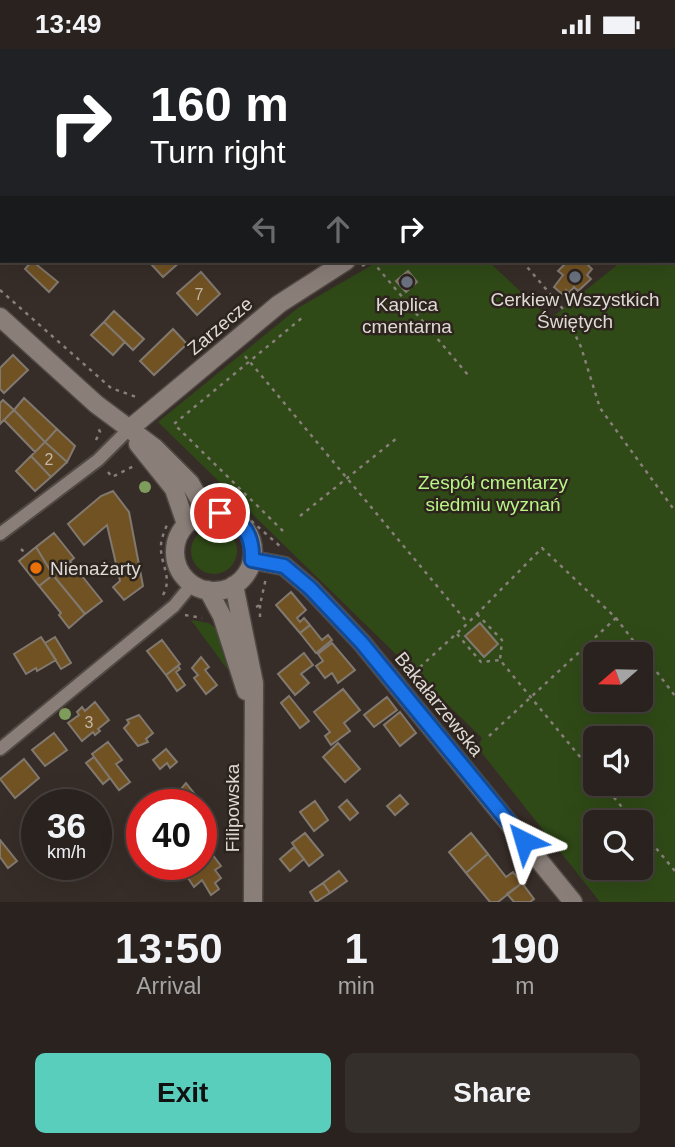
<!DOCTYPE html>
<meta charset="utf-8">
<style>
:root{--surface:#29221e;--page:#352f2b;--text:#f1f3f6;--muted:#a5a4a4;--line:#453f3c;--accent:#5acebd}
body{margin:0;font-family:Helvetica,sans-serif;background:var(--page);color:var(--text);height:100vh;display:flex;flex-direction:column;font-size:26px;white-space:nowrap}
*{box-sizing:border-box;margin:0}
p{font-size:23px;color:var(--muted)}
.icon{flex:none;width:38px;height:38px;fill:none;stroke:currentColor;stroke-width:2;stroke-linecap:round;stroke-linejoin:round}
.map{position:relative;height:853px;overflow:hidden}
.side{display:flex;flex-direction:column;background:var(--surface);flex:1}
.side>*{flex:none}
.top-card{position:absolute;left:0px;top:0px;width:676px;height:214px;box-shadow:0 7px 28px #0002,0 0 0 2px var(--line);background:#202124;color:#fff;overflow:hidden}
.needle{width:46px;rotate:250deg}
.buttons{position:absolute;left:583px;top:593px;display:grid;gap:14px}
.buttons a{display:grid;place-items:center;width:70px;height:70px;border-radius:10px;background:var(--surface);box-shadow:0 7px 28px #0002,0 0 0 2px var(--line);font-size:35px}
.speed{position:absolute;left:21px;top:740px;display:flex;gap:14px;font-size:35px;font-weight:700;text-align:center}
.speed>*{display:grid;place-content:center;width:91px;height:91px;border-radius:50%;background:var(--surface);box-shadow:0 7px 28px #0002,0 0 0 2px var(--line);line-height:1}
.speed small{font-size:18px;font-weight:400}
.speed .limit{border:10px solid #d22;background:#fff;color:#111}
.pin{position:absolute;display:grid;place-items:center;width:60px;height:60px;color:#fff;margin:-30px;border:4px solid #fff;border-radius:50%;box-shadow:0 2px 7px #0007}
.me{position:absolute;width:77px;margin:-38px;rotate:320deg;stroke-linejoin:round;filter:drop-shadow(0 0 5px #0008)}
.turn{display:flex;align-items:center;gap:24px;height:147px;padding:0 35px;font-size:32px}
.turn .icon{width:91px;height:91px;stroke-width:2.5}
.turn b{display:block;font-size:49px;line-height:60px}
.lanes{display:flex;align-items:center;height:66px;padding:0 35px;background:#0003;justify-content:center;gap:35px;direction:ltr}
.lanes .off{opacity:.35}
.eta{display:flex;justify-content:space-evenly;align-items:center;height:119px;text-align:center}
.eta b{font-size:42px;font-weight:700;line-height:49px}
.button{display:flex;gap:14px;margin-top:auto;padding:14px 35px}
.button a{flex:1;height:80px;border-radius:10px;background:var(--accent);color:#111;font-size:28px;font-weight:700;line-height:80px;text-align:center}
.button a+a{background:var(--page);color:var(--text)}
.status{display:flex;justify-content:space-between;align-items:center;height:49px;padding:0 35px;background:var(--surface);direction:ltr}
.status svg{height:19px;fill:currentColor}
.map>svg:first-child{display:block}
.green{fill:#304a17;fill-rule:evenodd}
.building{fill:#715223;stroke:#817970;stroke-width:2}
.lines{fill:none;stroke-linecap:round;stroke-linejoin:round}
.street-casing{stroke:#504944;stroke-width:16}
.secondary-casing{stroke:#504944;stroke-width:21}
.path{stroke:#877f7a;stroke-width:2.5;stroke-dasharray:3.5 5;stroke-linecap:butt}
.street{stroke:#8a7e78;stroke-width:12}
.secondary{stroke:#8a7e78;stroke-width:18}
.tree{fill:#7e9c5c}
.route-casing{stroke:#114b97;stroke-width:18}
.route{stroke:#1a73e8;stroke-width:12}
.worship-dot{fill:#6b7280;stroke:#2d241e;stroke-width:2.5}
.food-dot{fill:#e8710a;stroke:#2d241e;stroke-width:2.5}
.labels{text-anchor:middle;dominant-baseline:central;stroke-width:5;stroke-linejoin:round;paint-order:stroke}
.number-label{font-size:16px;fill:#c4b7a8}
.poi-label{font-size:19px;fill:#dfd9d5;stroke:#2d241e}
.street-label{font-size:19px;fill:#dfd9d5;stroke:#2d241e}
.park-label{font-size:19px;fill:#b8f686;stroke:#2d241e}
</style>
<div class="status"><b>13:49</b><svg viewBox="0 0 49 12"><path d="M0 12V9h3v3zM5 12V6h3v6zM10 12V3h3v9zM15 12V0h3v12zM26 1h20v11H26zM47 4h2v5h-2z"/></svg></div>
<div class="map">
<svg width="675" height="853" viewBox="0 0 675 853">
<rect width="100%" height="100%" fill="#372d28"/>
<!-- green -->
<path class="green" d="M0,0H183L2,2V205Z
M675,34V853H600L478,699L482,689L158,373L298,259L379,212H488L550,270L622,212H674ZM595,606H640V651H595ZM595,690H640V735H595ZM595,774H640V819H595Z
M191 502a23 23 0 1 1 46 0a23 23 0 1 1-46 0Z
M191,571L209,574L215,579L228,621Z"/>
<!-- building -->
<path class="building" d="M32,212L58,233L49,243L25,220Z
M157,212H181L163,228L152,216Z
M568,212L574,214L584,212L592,220L587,226L591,230L578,242L574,238L569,244L566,241L562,245L554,238L563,226L558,222Z
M408,222L417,233L406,243L396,232Z
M201,223L220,245L197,266L177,244Z
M114,262L144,290L133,301L104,273Z
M104,273L125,293L113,306L91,286Z
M173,280L187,295L154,326L140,312Z
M13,306L28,321L4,344L0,340V319Z
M24,349L57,380L45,393L14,361Z
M3,351L14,361L0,375V354Z
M14,361L45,393L35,403L4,371Z
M57,380L75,397L67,413L45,393Z
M45,393L67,413L51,428L31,407Z
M31,407L51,428L35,442L16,422Z
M113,442L129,463L143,537L124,551L113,538L120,532L107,476L84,496L68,475L101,447Z
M54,484L74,509L53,526L36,498Z
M36,498L53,526L39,537L19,512Z
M70,512L102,552L85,565L53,526Z
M53,526L85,565L69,579L59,566L61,564L39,537Z
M291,543L306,561L297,569L300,573L304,569L310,576L300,584L276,556Z
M480,574L498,595L484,608L465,587Z
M310,576L322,591L328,586L332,591L316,604L300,584Z
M41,588L56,611L37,622L36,619L26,625L14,605Z
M55,588L71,614L61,620L45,594Z
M162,591L180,615L166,626L147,602Z
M332,594L355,621L338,634L332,624L325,629L316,617L323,612L318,605Z
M304,604L313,616L301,625L309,634L295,646L278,625Z
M201,608L209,618L205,621L217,636L206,645L194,629L198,626L192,619Z
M178,617L180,620L176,623L185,636L177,642L166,626Z
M343,640L360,661L344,674L350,682L331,696L325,687L330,683L314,663Z
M289,647L309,672L300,679L281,654Z
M387,648L397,661L374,678L364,666Z
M95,653L109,671L98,680L100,682L95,686L93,683L82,692L68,674L79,666L77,663L82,658L85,662Z
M400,663L416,684L400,697L384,676Z
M139,666L153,684L146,690L148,693L138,697L124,679L129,674L127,671Z
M54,684L67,701L45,717L32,701Z
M108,693L122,711L116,715L130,733L119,741L92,705Z
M338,694L360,720L345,733L323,708Z
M166,700L177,713L170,719L167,714L160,720L153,711Z
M94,708L110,729L103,735L86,714Z
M24,710L39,729L15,749L0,730Z
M186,734L205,758L201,761V756H182L175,747Z
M400,746L408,755L395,766L387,757Z
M347,751L358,764L350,771L339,758Z
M315,752L328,771L314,782L300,763Z
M305,784L323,806L309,817L292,794Z
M471,784L488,805L466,824L449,803Z
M0,791L17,812L8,819L0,808Z
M294,798L304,810L290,822L280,810Z
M212,805L221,817L215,821L221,829L215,834L219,840L211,846L202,831L194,838L186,826Z
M488,805L506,828L513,823L522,834L498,853H490L466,824Z
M339,822L347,832L330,844L323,834Z
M323,834L330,844L316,853L310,843Z
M522,834L534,850L530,853H514L507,845Z"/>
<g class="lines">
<!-- street casing -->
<g class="street-casing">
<path id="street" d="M0,485L98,411L128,381
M0,700L174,557L192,535"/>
</g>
<!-- secondary casing -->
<g class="secondary-casing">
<path id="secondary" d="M670,2L672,0
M0,268L96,355L155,399L190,434L207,464
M128,381L279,255L346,212
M138,395L174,440L186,475
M175 503a39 39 0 1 1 78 0a39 39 0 1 1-78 0Z
M252,511L284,517L310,539L362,594L573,853
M234,536L254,634L253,853
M208,541L222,567L246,642"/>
</g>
<!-- path -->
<path class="path" d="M25,2L26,0
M136,2L137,0
M0,11L2,12
M0,143L2,141
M372,212L468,326
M522,212L563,260L581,298L600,359L675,462
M362,217L371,212
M0,241L111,339L139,349
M245,307L467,573
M96,391L100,383L98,378
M108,423L112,428L134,417
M213,438L282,499
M300,467L397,389
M283,482L174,375L303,268
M21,500L27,506
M163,546C173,528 160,515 161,497C161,489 165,482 167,475
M260,556V573
M256,558L260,556L266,529
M477,565L502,591L500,611L595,726
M185,566L202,569
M457,585L481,613L500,611
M420,618L468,574L542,499L616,569L675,647
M489,687L616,569
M603,735L635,774
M640,780L675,822"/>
<!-- street -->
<use href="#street" class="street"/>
<!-- secondary -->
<use href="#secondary" class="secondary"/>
</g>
<!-- trees -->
<g class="tree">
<circle cx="145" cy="438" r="6"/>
<circle cx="65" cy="665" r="6"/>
</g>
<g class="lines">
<!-- route casing -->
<g class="route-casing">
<path id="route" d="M220,464C244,472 253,486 252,511L284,517L310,539L362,594L524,792"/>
</g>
<!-- route -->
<use href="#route" class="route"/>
</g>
<!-- markers -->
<g class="worship-dot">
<circle cx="575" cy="228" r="7"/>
<circle cx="407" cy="233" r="7"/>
</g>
<circle class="food-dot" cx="36" cy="519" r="7"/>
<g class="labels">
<!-- number labels -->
<g class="number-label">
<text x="199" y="245">7</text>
<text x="49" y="410">2</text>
<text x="89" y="673">3</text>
</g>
<!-- poi labels -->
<g class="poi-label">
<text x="575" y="250">Cerkiew Wszystkich<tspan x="575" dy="22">Świętych</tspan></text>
<text x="407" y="255">Kaplica<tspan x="407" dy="22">cmentarna</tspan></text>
<text x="50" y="519" text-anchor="start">Nienażarty</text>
</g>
<!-- street labels -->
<g class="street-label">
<text transform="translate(220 277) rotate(-40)">Zarzecze</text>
<text transform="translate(439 655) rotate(51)">Bakałarzewska</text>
<text transform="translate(232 759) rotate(-90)">Filipowska</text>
</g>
<!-- park labels -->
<g class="park-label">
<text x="493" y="433">Zespół cmentarzy<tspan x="493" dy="22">siedmiu wyznań</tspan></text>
</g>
</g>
</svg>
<div class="buttons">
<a><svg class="needle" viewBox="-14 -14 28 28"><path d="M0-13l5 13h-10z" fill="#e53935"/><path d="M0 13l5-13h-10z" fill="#a5a4a4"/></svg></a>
<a><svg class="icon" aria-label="sound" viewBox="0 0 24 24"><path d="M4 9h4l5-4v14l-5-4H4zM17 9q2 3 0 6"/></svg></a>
<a><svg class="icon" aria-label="search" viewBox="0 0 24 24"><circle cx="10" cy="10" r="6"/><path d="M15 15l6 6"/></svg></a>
</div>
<div class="speed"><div>36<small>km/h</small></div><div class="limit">40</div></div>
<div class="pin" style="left:220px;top:464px;background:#d93025"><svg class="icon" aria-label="arrive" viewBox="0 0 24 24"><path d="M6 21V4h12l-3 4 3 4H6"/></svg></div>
<svg class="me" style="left:524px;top:792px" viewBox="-20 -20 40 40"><path d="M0-17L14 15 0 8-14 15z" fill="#1a73e8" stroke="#fff" stroke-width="4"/></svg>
<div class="top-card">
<div class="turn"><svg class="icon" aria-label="right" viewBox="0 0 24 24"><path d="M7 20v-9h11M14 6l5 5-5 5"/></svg><div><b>160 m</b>Turn right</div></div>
<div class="lanes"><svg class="icon off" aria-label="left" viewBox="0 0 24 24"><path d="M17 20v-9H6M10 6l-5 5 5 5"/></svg><svg class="icon off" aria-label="ahead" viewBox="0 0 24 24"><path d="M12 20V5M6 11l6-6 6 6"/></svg><svg class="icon" aria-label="right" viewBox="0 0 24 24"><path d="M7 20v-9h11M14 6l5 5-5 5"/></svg></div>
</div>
</div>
<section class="side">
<div class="eta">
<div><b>13:50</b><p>Arrival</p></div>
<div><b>1</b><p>min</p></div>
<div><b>190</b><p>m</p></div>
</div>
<div class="button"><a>Exit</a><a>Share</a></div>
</section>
